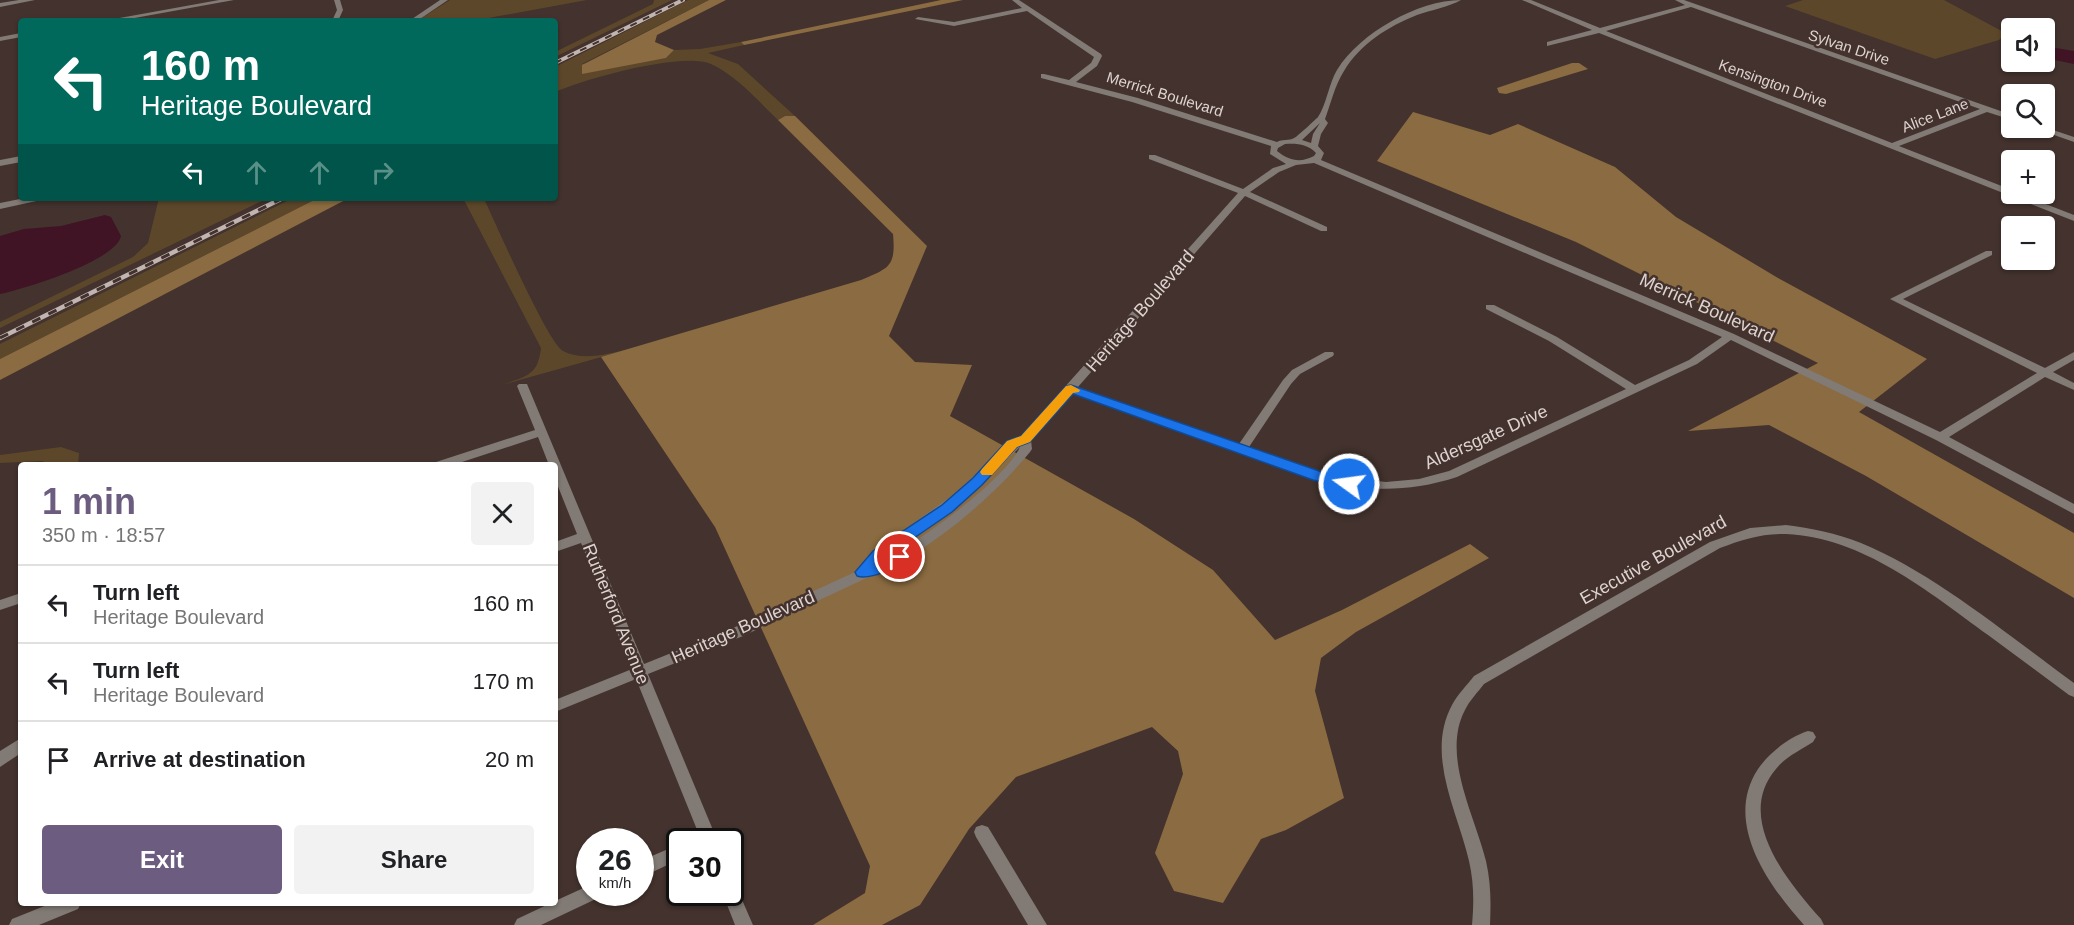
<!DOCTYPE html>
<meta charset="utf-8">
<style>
:root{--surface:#fff;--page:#f2f2f2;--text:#202124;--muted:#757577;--line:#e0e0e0;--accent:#6c5c7f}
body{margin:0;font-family:Arial,sans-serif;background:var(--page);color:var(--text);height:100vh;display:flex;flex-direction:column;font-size:22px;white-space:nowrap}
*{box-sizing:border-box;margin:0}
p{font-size:20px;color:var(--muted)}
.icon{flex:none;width:33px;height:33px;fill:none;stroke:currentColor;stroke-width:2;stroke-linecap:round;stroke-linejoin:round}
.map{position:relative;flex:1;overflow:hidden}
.drawer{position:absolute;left:18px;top:462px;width:540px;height:444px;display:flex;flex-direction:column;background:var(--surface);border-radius:6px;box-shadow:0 2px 4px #0004}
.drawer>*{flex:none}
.banner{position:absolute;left:18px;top:18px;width:540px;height:183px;border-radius:6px;box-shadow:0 2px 4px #0004;background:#00695c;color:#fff;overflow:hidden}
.tools{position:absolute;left:2001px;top:18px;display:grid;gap:12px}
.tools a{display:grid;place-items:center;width:54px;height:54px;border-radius:6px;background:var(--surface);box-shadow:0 2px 4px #0004;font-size:30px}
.speed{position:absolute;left:576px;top:828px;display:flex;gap:12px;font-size:30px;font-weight:700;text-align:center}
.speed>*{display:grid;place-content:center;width:78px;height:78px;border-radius:50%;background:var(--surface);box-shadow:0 2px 4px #0004;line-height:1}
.speed small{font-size:15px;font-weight:400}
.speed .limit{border:3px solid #111;border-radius:9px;background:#fff;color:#111}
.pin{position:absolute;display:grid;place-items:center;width:51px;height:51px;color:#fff;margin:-26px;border:3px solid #fff;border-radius:50%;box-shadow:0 2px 6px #0007}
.me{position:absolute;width:66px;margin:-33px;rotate:284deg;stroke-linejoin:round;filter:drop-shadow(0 0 4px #0008)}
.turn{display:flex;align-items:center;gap:21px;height:126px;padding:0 24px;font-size:27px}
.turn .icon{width:78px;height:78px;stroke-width:2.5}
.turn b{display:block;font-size:42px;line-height:51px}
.lanes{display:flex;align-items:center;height:57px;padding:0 24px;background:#0003;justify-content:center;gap:30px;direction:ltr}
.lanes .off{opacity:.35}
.round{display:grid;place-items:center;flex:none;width:63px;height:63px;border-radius:6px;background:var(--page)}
.summary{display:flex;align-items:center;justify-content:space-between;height:102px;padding:0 24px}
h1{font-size:36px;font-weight:800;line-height:45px;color:var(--accent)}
.action{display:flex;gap:12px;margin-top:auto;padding:12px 24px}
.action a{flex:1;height:69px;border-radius:6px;background:var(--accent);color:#fff;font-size:24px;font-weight:800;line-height:69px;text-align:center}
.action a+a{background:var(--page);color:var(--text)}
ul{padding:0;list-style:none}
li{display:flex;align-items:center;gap:18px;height:78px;padding:0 24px;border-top:2px solid var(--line)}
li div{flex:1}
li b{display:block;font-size:22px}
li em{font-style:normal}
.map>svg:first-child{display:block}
.green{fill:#5d472a}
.forest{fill:#8b6b41}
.water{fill:#401424}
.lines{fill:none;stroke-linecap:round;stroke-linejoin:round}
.minor{fill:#817a75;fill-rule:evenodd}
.tertiary{fill:#817a75;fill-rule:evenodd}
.rail-far1-casing{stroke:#c1b5b2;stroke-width:4}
.rail-casing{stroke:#c1b5b2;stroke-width:4.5}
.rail-far1{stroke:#43322d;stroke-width:2;stroke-dasharray:7;stroke-linecap:butt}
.rail{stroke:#43322d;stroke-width:3;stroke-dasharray:9;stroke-linecap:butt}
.route{fill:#1a73e8;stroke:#114b97;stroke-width:1.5}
.slow{fill:#f59e0b}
.labels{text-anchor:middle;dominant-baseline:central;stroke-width:5;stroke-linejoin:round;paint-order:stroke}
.far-street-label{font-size:15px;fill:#ded3d0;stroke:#43322d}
.street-label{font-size:18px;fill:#ded3d0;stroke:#43322d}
</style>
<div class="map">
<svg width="2074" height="925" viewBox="0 0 2074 925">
<rect width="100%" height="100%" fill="#43322d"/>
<!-- green -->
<path class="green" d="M450,0H587L472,21H417Z
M654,0H672L555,57V52L653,4Z
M688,0H709L582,64L666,58L674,50L700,49L741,42L744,45L708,53L738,64L795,116H785L778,120C757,100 737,76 711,64C683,51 584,79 555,92V67Z
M1803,0H1944L2011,36H2003L1999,40L1935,59L1785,6Z
M159,198H268L0,328V322L133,257L148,243Z
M293,198H318L0,359V344Z
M463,198H486L485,201C496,224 548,343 563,351C584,362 609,353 630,349L502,385C526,376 538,376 541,348Z
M61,447L79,453L78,465H52L42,461L0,463V455Z"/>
<!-- forest -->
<path class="forest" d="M709,0H726L657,35L655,42L674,50L666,58L582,74V65Z
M941,0H963L744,45L741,42Z
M1572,63H1579L1588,69L1506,94L1499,93L1497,88Z
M1413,112L1490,135L1518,124L1615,167L1676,217L1778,278L1927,359L1859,412L2074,533V598L1866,476L1769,425L1688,431L1818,363L1576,242L1377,161Z
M785,116H795L927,246L889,336L915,362L972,365L950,416L1134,519L1213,570L1275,640L1342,610L1470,544L1489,558L1356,632L1321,658L1315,691L1344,798L1286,830L1261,839L1223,903L1174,891L1155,853L1183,774L1178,751L1152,727L1016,777L969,829L920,905L882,925H813L865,893L870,866L715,527L601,357L861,280C889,268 896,267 893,234L778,120Z
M318,198H349L0,380V359Z"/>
<!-- water -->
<path class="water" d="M2044,46L2074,51V64L2045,58Z
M105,215L111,217L121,236C116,261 24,289 0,294V236L24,229L61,226Z"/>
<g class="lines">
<!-- minor -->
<path class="minor" d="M19,0H35L0,7V3Z
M219,0H234L118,21H103Z
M334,0H340L343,10L338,21H332L337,10Z
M1012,0H1019L1101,54L1102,56L1097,66L1076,82L1138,98L1277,142C1282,139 1289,141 1294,138C1296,138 1317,118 1318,117C1326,106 1329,83 1337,70C1360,33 1418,0 1461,0C1449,7 1431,10 1417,15C1389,26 1360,44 1344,71C1335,85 1331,103 1325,119L1328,123L1321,134L1318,146L1324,153L1321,160L1734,334L1940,432L2037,373L1890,299L1986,251H1992V255L1903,299L2045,368L2074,352V360L2053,372L2074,383V390L2045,377L1949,437L2074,504V514L1936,440L1731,340L1697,364L1457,477C1367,506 1307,476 1223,446C1173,428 1123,410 1073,392L1031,440L1032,449L1030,452C994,496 952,530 905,560L743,636L648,674L718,842H702L636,679L555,712V700L632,669L581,543L555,552V542L577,534L555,479V465H549L538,437L453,465H434L436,462L535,430L517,386L519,384H527L644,664L733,628L855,572L884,544L960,490L1001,449L1021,436L1238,193L1149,159V155H1155L1243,189L1273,168L1286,164L1270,154L1271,146L1132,102L1041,78V74H1044L1069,80L1091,63L1094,57L1027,11L954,26L915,19L918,17L954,22L1022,8ZM1320,123L1313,134L1311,143L1302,140ZM1285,144C1296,143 1308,144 1316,153L1314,156C1301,163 1289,161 1277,151L1278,148ZM1314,163L1722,337L1689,360L1635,385L1557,337L1494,305H1486V309L1549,341L1626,389L1449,471L1419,479L1386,482L1335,476L1249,447L1291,384L1300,374L1333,356L1334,354L1333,352H1325L1292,370L1283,380L1239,444L1078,387L1245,196L1321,231H1327V227L1250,192L1279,172L1296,165ZM1020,447C1005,480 918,543 884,559L968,496Z
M1522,0H1531L1600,28L1685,5L1675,0H1684L2012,115V120L1987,112L1899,146L2012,190V194H2020L2074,215V221L1599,33L1547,46V42L1592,30ZM1691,7L1980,109L1892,143L1606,31Z
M21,33V37L0,41V37Z
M2044,127L2074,137V142L2034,128Z
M21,156V162L0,166V160Z
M1786,525C1811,528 1836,533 1861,543C1934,573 2009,636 2074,683V697L2069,695C2042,675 2015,655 1988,635C1929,592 1862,537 1786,534C1762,533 1741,540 1720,548L1484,684C1478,692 1469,701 1465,710C1441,755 1475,816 1486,861C1491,883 1491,903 1490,925H1472C1474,903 1474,883 1469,861C1458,812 1425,755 1452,705C1457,695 1467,685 1474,676L1710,542L1750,528Z
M21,593V603L0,610V600Z
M1808,731L1813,732L1816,737L1813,742C1801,750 1785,757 1776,769C1734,818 1788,882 1821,919L1824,925H1804C1768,885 1723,822 1758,769C1769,753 1789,737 1808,731Z
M21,738V753L0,767V751Z
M982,825L988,827L1047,925H1028L976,837L974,832L976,827Z
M680,844V859L640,878V861Z
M730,884L736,886L753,925H735L722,892H730Z
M590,885V892H600L598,898L541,925H514L517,919L551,903H555V901Z
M52,903H81L78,909L39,925H9L12,919Z"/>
<!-- tertiary -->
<path class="tertiary" d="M440,0H448L417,21H409Z
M25,198H42L41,200L0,209V203Z"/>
<!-- rail-far1 casing -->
<g class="rail-far1-casing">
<path id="rail-far1" d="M555,63L683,0"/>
</g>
<!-- rail casing -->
<g class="rail-casing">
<path id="rail" d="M0,338L283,198"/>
</g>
<!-- rail-far1 -->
<use href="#rail-far1" class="rail-far1"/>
<!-- rail -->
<use href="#rail" class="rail"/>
</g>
<!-- route -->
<path class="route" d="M1071,385L1322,472L1354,481L1356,484L1349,489L1313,480L1073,394L1030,442L1017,447L982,485L952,512L882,560L900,551L905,553L907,557C900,568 870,580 857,576L855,572L873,551L942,505L973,478L1007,441L1021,436L1066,386Z"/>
<!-- slow -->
<path class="slow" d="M1071,385L1080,390L1079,392L1073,393L1030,442L1017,447L992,475H982L980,472L982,469L1007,441L1021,436L1066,386Z"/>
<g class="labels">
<!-- far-street labels -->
<g class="far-street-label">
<text transform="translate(1849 47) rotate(18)">Sylvan Drive</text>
<text transform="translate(1773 83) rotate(20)">Kensington Drive</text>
<text transform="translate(1165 94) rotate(17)">Merrick Boulevard</text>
<text transform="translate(1935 115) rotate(-21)">Alice Lane</text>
</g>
<!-- street labels -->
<g class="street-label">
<text transform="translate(1707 308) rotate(24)">Merrick Boulevard</text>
<text transform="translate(1140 311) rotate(-49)">Heritage Boulevard</text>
<text transform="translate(1486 437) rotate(-24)">Aldersgate Drive</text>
<text transform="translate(1653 560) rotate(-29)">Executive Boulevard</text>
<text transform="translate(616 614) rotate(68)">Rutherford Avenue</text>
<text transform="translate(743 627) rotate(-24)">Heritage Boulevard</text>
</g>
</g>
</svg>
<div class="tools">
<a><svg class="icon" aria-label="sound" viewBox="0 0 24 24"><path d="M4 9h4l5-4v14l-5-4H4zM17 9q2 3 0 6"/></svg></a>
<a><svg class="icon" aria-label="search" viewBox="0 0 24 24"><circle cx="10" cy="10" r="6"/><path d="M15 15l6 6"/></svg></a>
<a>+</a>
<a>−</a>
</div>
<div class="speed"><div>26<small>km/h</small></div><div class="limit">30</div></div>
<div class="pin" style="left:900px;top:557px;background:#d93025"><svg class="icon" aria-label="arrive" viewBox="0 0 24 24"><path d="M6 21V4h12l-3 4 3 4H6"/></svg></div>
<svg class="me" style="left:1349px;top:484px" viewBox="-20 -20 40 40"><circle r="17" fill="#1a73e8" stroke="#fff" stroke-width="3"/><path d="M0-11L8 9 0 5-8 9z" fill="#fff"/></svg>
<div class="banner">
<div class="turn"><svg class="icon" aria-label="left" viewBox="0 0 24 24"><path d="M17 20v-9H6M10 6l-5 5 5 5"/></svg><div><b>160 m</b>Heritage Boulevard</div></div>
<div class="lanes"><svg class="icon" aria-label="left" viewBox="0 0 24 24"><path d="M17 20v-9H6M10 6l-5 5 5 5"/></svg><svg class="icon off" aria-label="ahead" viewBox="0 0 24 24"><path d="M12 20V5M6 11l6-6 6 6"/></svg><svg class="icon off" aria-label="ahead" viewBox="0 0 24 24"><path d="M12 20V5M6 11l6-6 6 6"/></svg><svg class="icon off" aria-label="right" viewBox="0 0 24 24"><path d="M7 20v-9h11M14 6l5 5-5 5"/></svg></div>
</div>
<section class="drawer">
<div class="summary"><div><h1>1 min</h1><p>350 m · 18:57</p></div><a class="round"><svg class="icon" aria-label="close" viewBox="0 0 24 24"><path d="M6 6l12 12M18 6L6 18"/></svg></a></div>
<ul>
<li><svg class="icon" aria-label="left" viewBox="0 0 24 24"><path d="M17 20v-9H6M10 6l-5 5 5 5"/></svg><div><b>Turn left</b><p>Heritage Boulevard</p></div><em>160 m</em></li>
<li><svg class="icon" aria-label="left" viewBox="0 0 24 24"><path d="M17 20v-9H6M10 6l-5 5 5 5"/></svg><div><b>Turn left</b><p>Heritage Boulevard</p></div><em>170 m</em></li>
<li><svg class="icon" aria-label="arrive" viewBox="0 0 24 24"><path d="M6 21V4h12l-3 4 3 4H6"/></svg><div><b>Arrive at destination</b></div><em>20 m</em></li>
</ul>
<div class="action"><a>Exit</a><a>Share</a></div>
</section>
</div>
